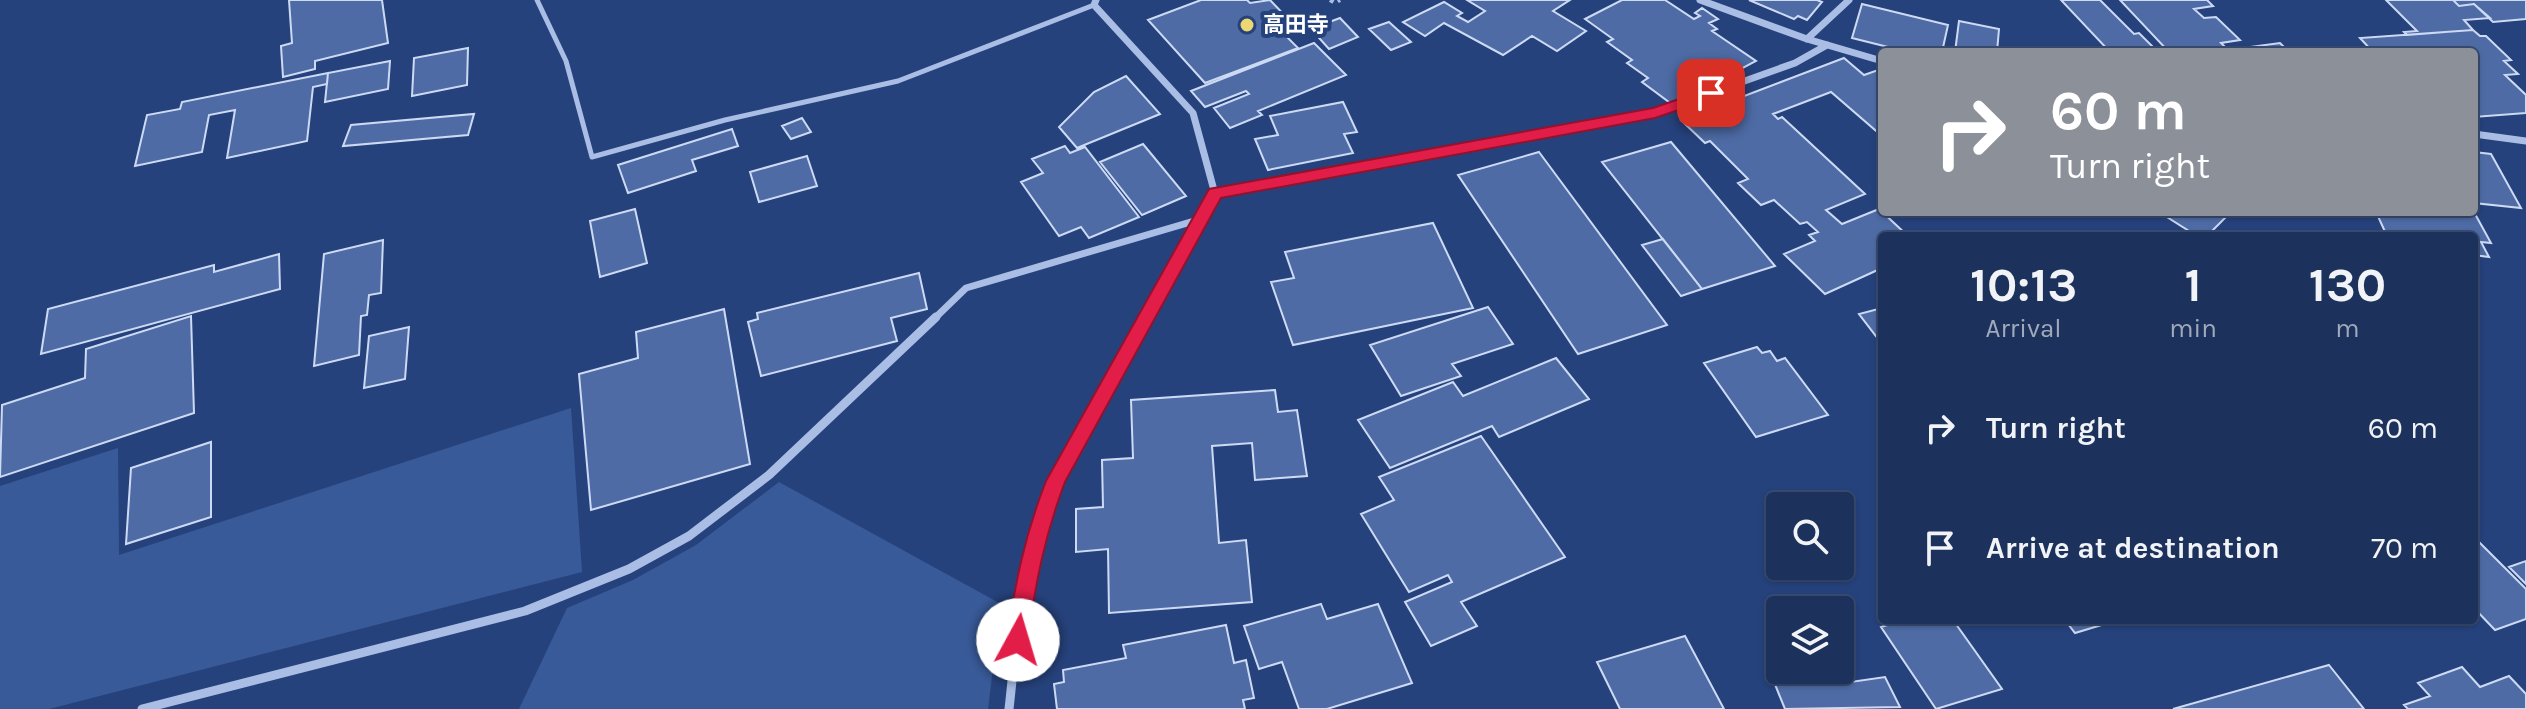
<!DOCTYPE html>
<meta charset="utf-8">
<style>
:root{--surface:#1c325d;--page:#253a63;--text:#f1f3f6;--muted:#a0aabc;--line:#3a4d72}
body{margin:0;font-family:Karla,"Noto Sans JP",sans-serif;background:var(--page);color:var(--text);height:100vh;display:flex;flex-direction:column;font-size:30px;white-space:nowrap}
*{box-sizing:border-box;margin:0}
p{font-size:26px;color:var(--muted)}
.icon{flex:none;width:44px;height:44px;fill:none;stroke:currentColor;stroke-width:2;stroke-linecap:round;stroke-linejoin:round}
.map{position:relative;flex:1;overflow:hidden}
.side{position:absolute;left:1878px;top:232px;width:600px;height:392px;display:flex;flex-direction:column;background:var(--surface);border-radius:8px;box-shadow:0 2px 6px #0004,0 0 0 2px var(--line)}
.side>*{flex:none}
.top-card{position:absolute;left:1878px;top:48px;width:600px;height:168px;border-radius:8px;box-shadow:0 2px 6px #0004,0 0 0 2px var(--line);background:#8c9099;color:#fff;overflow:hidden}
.buttons{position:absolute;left:1766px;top:492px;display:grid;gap:16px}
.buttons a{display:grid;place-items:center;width:88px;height:88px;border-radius:8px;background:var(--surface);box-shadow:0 2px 6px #0004,0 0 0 2px var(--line);font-size:40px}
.pin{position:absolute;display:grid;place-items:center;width:68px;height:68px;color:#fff;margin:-34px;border-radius:16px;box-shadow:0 4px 12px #0006}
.me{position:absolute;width:88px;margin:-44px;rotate:6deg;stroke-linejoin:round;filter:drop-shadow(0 0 6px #0008)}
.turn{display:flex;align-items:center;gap:28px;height:168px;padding:0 40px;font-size:36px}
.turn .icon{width:104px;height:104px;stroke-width:2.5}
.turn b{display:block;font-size:56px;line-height:68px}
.eta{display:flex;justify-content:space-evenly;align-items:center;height:136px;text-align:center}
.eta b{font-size:48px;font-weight:700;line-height:56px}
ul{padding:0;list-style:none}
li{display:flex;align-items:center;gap:24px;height:120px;padding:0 40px}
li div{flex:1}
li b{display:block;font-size:30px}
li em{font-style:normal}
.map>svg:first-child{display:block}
.green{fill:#395a99}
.building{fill:#4e6ba5;stroke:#cddaf4;stroke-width:2}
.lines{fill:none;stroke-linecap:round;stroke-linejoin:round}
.path{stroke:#aabee5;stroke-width:4;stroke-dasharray:4 5;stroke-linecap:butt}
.service{stroke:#aabee5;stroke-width:5}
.minor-far1{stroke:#aabee5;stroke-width:7}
.minor{stroke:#aabee5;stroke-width:9}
.route{fill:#e11d48;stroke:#92132f;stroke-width:2}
.poi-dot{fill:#edd770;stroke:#26427c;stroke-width:3}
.labels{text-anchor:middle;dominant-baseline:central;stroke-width:8;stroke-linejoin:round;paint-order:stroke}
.poi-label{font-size:22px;font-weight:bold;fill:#fff;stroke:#26427c;text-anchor:start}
</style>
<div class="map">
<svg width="2526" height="709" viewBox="0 0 2526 709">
<rect width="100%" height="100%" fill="#26427c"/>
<!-- green -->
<path class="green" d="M571,408L582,572L49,709H0V486L118,448L119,555Z
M779,482L1001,604L988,709H519L567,608L633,580L696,545Z"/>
<!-- building -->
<path class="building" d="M289,0H382L388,43L315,61V69L283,77L281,46L292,43Z
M1201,0H1247L1250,3L1270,0L1293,24L1279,29L1298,48L1205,83L1148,20Z
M1467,0H1570L1553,11L1586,31L1557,51L1532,36L1503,55L1444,23L1425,36L1403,22L1444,2L1462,13L1457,16L1468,22L1485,11Z
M1622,0H1665L1694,19L1700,16L1695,13L1702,8L1718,19L1709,23L1717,29L1712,31L1756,61L1673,105L1642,82L1648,78L1627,63L1632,60L1607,42L1613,39L1585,19Z
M1749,0H1817L1822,2L1807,20L1798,16L1794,19Z
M2061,0H2100L2134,34L2139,33L2158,52H2110Z
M2120,0H2207L2213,6L2194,9L2204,18L2216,17L2240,40L2221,43L2228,50L2280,43L2289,52H2169Z
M2386,0H2453L2459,6L2474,4L2490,18L2464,20L2473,30L2407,35L2404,32L2417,31Z
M2453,0H2526V19L2493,22L2474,4L2459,6Z
M1862,4L1948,25L1942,52H1908L1852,38Z
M1340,18L1358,37L1329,49L1311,29Z
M1959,21L1999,29L1997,52H1955Z
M1389,22L1411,42L1391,50L1369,29Z
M2473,30L2480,36H2486L2511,60L2504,61L2518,74L2505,75L2526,95V113L2474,117V52H2373L2360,38Z
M1314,43L1346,75L1258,111L1262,115L1230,128L1214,108L1249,94L1246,91L1205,107L1191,91Z
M468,48L467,85L412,96L414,58Z
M1844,58L1864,75L1878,70L1882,73V136L1831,92L1773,114L1778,119L1782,117L1865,194L1826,210L1842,224L1879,209L1908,236H1882V268L1825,294L1784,254L1815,241L1809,235L1818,232L1807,222L1800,224L1774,200L1761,205L1738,183L1748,179L1710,141L1705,143L1681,120Z
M390,61L388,89L325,102L328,73Z
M328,73L327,84L313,87L307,141L227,158L235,110L209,115L202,152L135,166L147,115L180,109L182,102Z
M1126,76L1160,114L1077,148L1059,127L1094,92Z
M1343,102L1357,132L1344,134L1353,153L1268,170L1255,139L1278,135L1270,116Z
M474,114L468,135L343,146L351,125Z
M802,118L811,132L791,139L782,126Z
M732,129L738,146L692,160L696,171L628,193L618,165Z
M1671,142L1775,266L1702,289L1602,162Z
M1143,144L1186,196L1142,215L1100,162Z
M1065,146L1070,153L1085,147L1139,217L1089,238L1081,227L1059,236L1021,182L1043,173L1032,159Z
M1539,152L1667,325L1578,354L1458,175Z
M2474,152L2491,154L2521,208L2474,203Z
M807,156L817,186L759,202L750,172Z
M635,209L647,263L600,277L590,221Z
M2159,212H2223L2228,215L2207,236H2197Z
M2376,212H2474L2491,243L2481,242L2489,257L2474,255V236H2387Z
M1433,223L1473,308L1293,345L1271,282L1294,278L1285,252Z
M1663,239L1702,289L1681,296L1642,245Z
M383,240L381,293L369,295L367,315L361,316L359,355L314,366L324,254Z
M279,254L280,289L41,354L48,309L214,265V272Z
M919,273L927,309L891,318L897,341L761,376L748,322L758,319L757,313Z
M1488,307L1513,344L1452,364L1461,376L1401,396L1370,345Z
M1882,308V344L1859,314Z
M724,309L750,464L591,510L579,374L638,358L636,332Z
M191,316L194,413L0,477L2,405L85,378L86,349Z
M409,327L405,379L364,388L369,336Z
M1757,347L1762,353L1770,351L1777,361L1785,358L1828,415L1756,437L1704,363Z
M1556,358L1589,399L1499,437L1492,426L1390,468L1358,420L1453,382L1463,396Z
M1275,390L1278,412L1297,410L1307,476L1255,480L1252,443L1212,446L1219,543L1246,540L1252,602L1109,613L1108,549L1076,552V509L1103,507L1102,460L1133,458L1131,400Z
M1481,436L1565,557L1461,602L1477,626L1431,646L1405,602L1452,582L1448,575L1409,592L1361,514L1394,500L1379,477Z
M211,442V517L126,544L131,468Z
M2474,537L2526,589V619L2495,630L2474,608Z
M2526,561V584L2509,567Z
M1321,604L1327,619L1378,604L1412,683L1327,709H1299L1282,662L1259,669L1244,626Z
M1904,620H1953L2002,689L1936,709L1881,627Z
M2065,620H2118L2075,633Z
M1226,625L1234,663L1246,660L1254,698L1243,700L1245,709H1057L1054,684L1064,682L1063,670L1126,658L1123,645Z
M1685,636L1724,709H1620L1597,662Z
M2329,665L2364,709H2173Z
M2462,667L2480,687L2509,676L2526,694V709H2408L2404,705L2430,696L2418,683Z
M1840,673L1844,683L1885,677L1900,707L1785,709L1774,682Z"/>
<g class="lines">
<!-- path -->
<path class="path" d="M1330,0L1335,3L1340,0"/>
<!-- service -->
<path class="service" d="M537,0L566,61L592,157L725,120L898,81L1094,5"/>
<!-- minor-far1 -->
<path class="minor-far1" d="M1700,0L1807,39L1882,61
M1807,39L1849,0
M2474,134L2526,141
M1215,194L1655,113L1795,63L1827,45
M934,319L966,288L1201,219L1215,194L1193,113L1094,5L1096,0
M1145,319L1201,219"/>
<!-- minor -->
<path class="minor" d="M142,709L525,611L629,569L689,536L769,475L936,317
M1009,709C1016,648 1019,581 1040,523C1066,450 1108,383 1146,317"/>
</g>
<!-- route -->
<path class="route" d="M1711,88L1717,89V97L1655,118L1221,198L1065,482C1045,535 1035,584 1028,640L1025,646L1018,649L1010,646L1007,640C1015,582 1025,535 1046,481L1209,189L1653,108Z"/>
<!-- markers -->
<circle class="poi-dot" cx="1247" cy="25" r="8"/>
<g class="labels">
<!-- poi labels -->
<g class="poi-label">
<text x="1263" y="25">高田寺</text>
</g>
</g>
</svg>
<div class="buttons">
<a><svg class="icon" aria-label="search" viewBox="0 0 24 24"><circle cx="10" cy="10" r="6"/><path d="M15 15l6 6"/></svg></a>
<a><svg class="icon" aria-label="layers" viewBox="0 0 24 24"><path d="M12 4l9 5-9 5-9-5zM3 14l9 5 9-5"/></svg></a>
</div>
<div class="pin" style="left:1711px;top:93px;background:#d93025"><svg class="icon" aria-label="arrive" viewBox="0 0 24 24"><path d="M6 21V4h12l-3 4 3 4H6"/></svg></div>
<svg class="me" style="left:1018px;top:640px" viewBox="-20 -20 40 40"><circle r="19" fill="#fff"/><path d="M0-13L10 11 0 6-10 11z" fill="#e11d48"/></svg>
<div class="top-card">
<div class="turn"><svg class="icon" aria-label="right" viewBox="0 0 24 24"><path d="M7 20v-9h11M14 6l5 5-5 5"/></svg><div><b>60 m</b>Turn right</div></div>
</div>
<section class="side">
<div class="eta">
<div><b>10:13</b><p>Arrival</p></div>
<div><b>1</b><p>min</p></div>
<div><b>130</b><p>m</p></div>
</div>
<ul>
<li><svg class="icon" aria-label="right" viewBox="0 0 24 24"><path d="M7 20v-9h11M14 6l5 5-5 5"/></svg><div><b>Turn right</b></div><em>60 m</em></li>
<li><svg class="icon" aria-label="arrive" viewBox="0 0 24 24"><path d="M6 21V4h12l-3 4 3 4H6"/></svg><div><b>Arrive at destination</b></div><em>70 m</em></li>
</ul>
</section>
</div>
